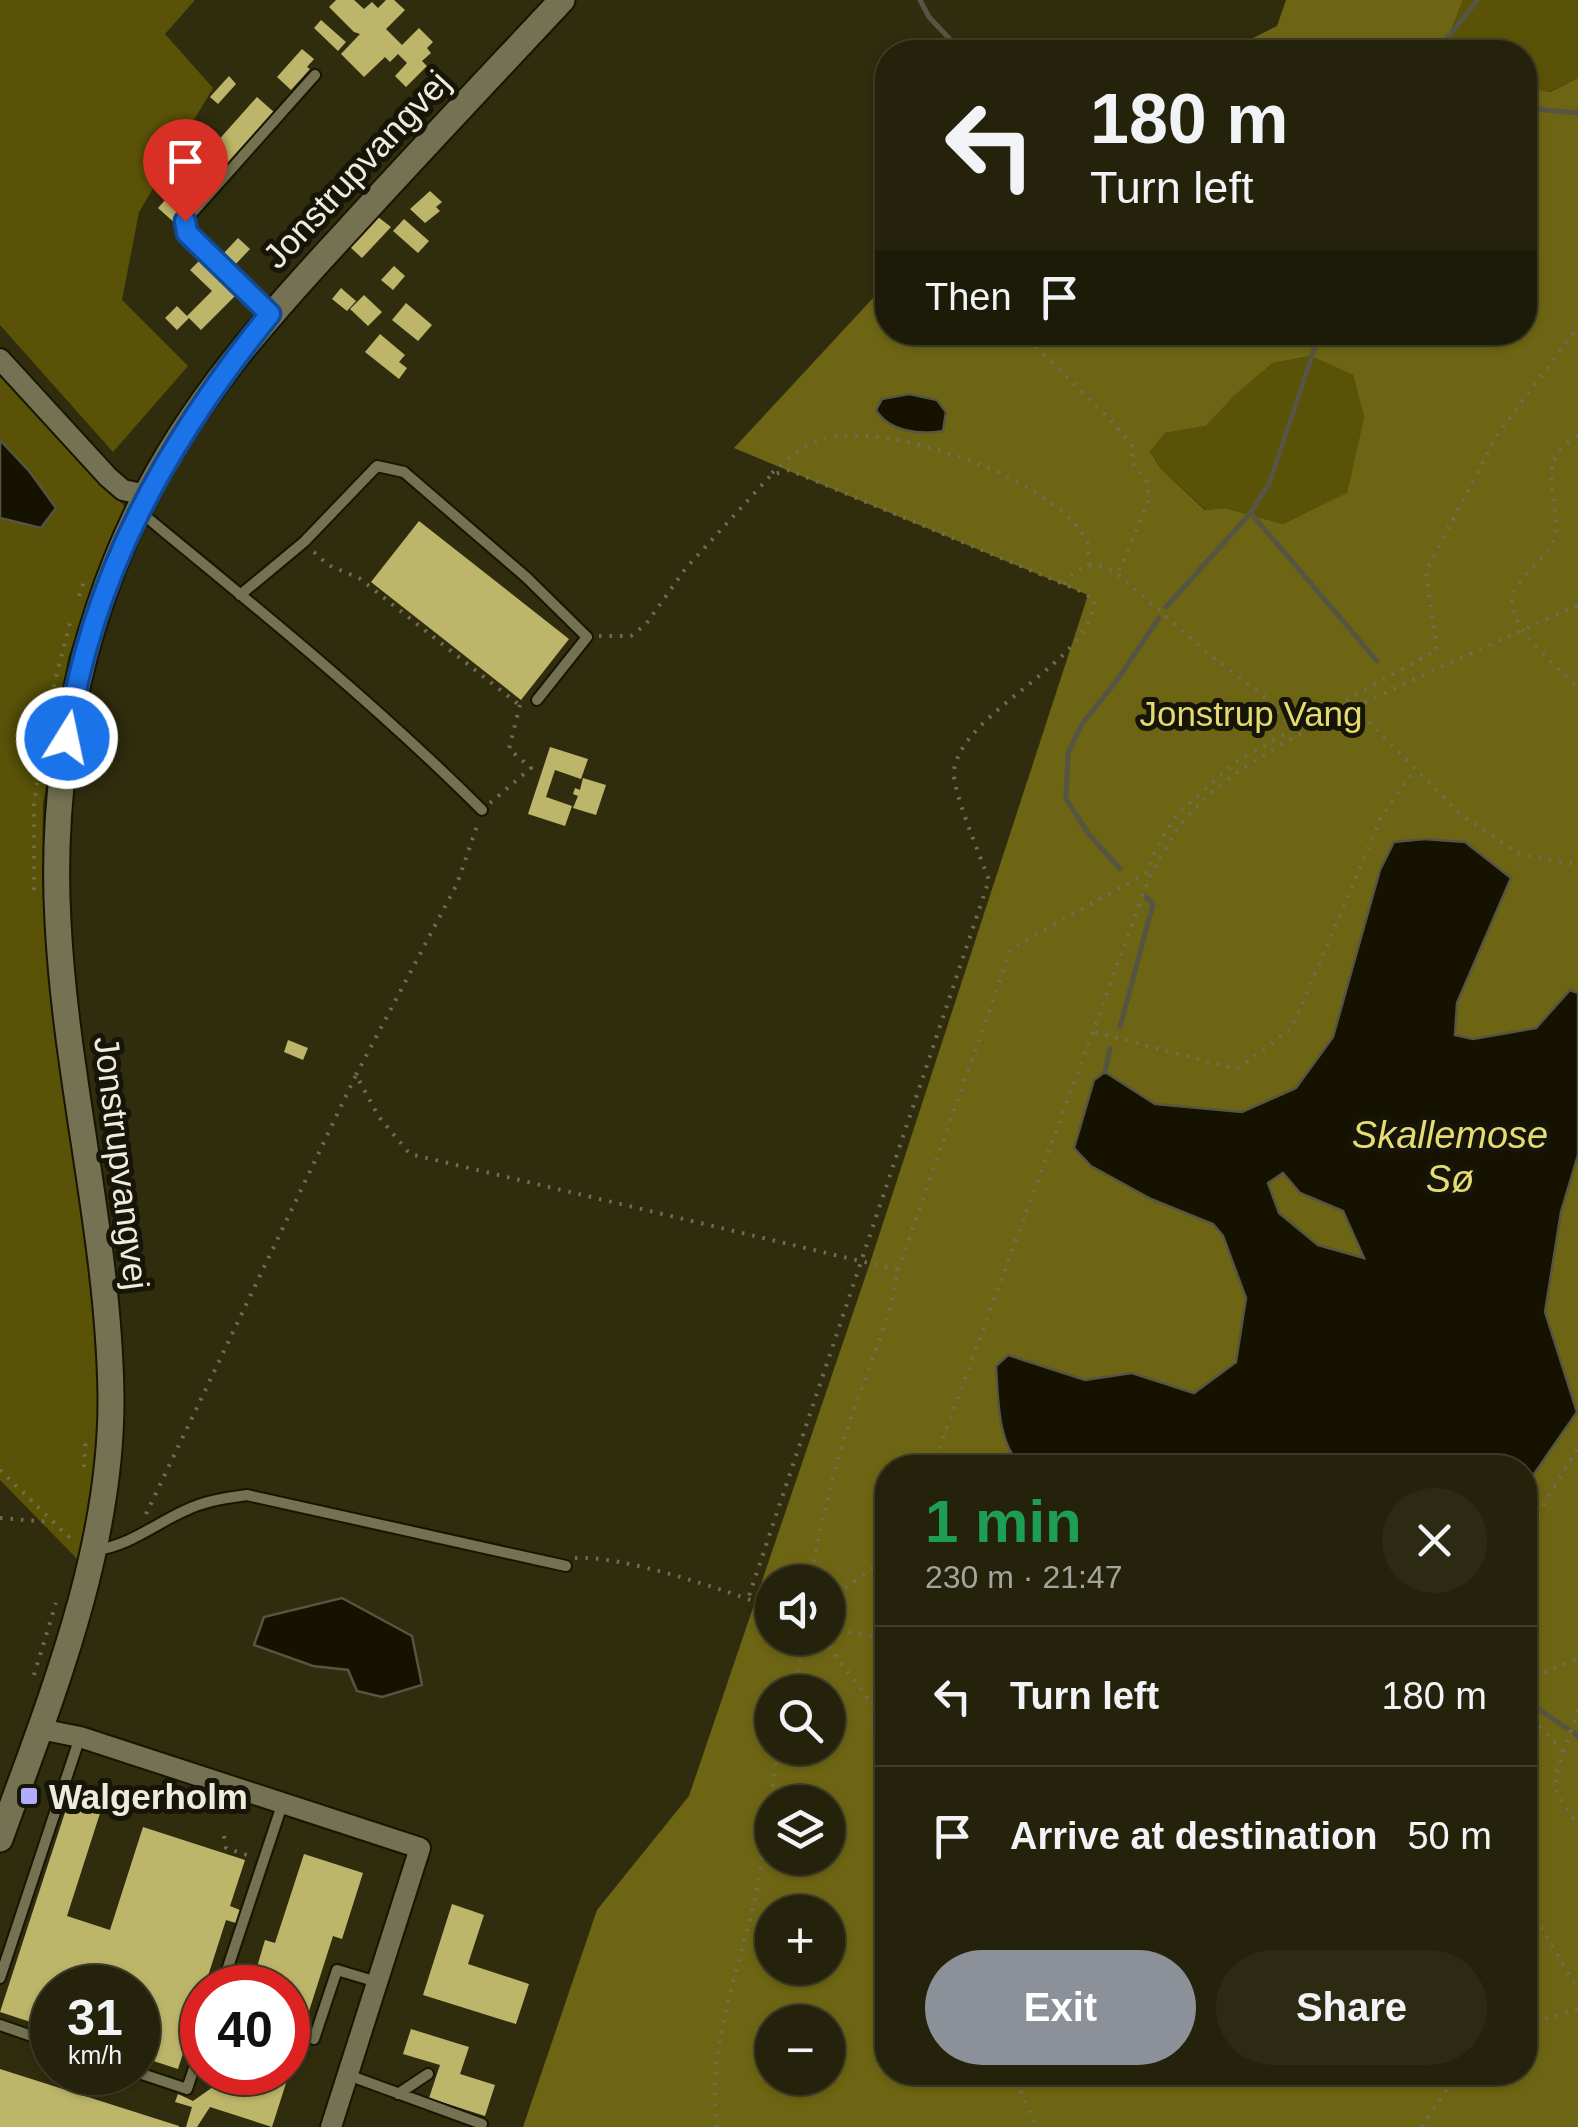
<!DOCTYPE html>
<meta charset="utf-8">
<style>
:root{--surface:#24220a;--page:#2c2a13;--text:#f1f3f6;--muted:#a3a49c;--line:#413f2b;--accent:#8c9099}
body{margin:0;font-family:Helvetica,sans-serif;background:var(--page);color:var(--text);height:100vh;display:flex;flex-direction:column;font-size:38px;white-space:nowrap}
*{box-sizing:border-box;margin:0}
p{font-size:32px;color:var(--muted)}
.icon{flex:none;width:55px;height:55px;fill:none;stroke:currentColor;stroke-width:2;stroke-linecap:round;stroke-linejoin:round}
.map{position:relative;flex:1;overflow:hidden}
.drawer{position:absolute;left:875px;top:1455px;width:662px;height:630px;display:flex;flex-direction:column;background:var(--surface);border-radius:40px;box-shadow:0 2px 8px #0004,0 0 0 2px var(--line)}
.drawer>*{flex:none}
.banner{position:absolute;left:875px;top:40px;width:662px;height:305px;border-radius:40px;box-shadow:0 2px 8px #0004,0 0 0 2px var(--line);background:#24220a;color:var(--text);overflow:hidden}
.controls{position:absolute;left:755px;top:1565px;display:grid;gap:20px}
.controls a{display:grid;place-items:center;width:90px;height:90px;border-radius:50%;background:var(--surface);box-shadow:0 2px 8px #0004,0 0 0 2px var(--line);font-size:50px}
.speed{position:absolute;left:30px;top:1965px;display:flex;gap:20px;font-size:50px;font-weight:700;text-align:center}
.speed>*{display:grid;place-content:center;width:130px;height:130px;border-radius:50%;background:var(--surface);box-shadow:0 2px 8px #0004,0 0 0 2px var(--line);line-height:1}
.speed small{font-size:25px;font-weight:400}
.speed .limit{border:15px solid #d22;background:#fff;color:#111}
.pin{position:absolute;display:grid;place-items:center;width:85px;height:85px;color:#fff;margin:-102px -42px;border-radius:50% 50% 50% 0;rotate:-45deg;box-shadow:0 0 10px #0007}
.pin .icon{rotate:45deg}
.me{position:absolute;width:110px;margin:-55px;rotate:10deg;stroke-linejoin:round;filter:drop-shadow(0 0 8px #0008)}
.turn{display:flex;align-items:center;gap:35px;height:210px;padding:0 50px;font-size:45px}
.turn .icon{width:130px;height:130px;stroke-width:2.5}
.turn b{display:block;font-size:70px;line-height:85px}
.then{display:flex;align-items:center;height:95px;padding:0 50px;background:#0003;gap:20px;font-size:38px}
.round{display:grid;place-items:center;flex:none;width:105px;height:105px;border-radius:52px;background:var(--page)}
.head{display:flex;align-items:center;justify-content:space-between;height:170px;padding:0 50px}
h1{font-size:60px;font-weight:800;line-height:75px;color:#1e9e55}
.action{display:flex;gap:20px;margin-top:auto;padding:20px 50px}
.action a{flex:1;height:115px;border-radius:60px;background:var(--accent);color:#fff;font-size:40px;font-weight:800;line-height:115px;text-align:center}
.action a+a{background:var(--page);color:var(--text)}
ul{padding:0;list-style:none}
li{display:flex;align-items:center;gap:30px;height:140px;padding:0 50px;border-top:2px solid var(--line)}
li div{flex:1}
li b{display:block;font-size:38px}
li em{font-style:normal}
.map>svg:first-child{display:block}
.green{fill:#5a5307}
.forest{fill:#6d6513;fill-rule:evenodd}
.water{fill:#151200;stroke:#565442;stroke-width:2.5;fill-rule:evenodd}
.lines{fill:none;stroke-linecap:round;stroke-linejoin:round}
.stream{stroke:#565442;stroke-width:5}
.building{fill:#bdb66a}
.lane-casing{stroke:#181500;stroke-width:14}
.street-casing{stroke:#181500;stroke-width:24}
.secondary-casing{stroke:#181500;stroke-width:29}
.path{stroke:#6f6d52;stroke-width:4;stroke-dasharray:2.5 8;stroke-linecap:butt}
.lane{stroke:#747252;stroke-width:10}
.street{stroke:#747252;stroke-width:20}
.secondary{stroke:#747252;stroke-width:25}
.route-casing{stroke:#114b97;stroke-width:25}
.route{stroke:#1a73e8;stroke-width:18}
.poi-dot{fill:#afaefa;stroke:#161508;stroke-width:4}
.labels{text-anchor:middle;dominant-baseline:central;stroke-width:10;stroke-linejoin:round;paint-order:stroke}
.street-label{font-size:35px;fill:#eeeddc;stroke:#161508}
.park-label{font-size:35px;fill:#e4da71;stroke:#161508}
.poi-label{font-size:35px;font-weight:bold;fill:#eeeddc;stroke:#161508;text-anchor:start}
.water-label{font-size:38px;font-style:italic;fill:#e6dc73;stroke:#161508}
</style>
<div class="map">
<svg width="1578" height="2127" viewBox="0 0 1578 2127">
<rect width="100%" height="100%" fill="#302d0e"/>
<!-- green -->
<path class="green" d="M0,0H195L165,34L213,88L139,212L122,300L188,366L113,452L0,325Z
M1463,0H1578V78L1549,92L1525,87V52H1436L1447,40Z
M1312,356L1353,375L1364,417L1347,494L1283,524L1225,508L1206,510L1161,469L1150,450L1165,433L1206,426L1234,396L1273,363Z
M0,371L126,508L93,583L68,658L43,803L42,881L52,1006L72,1126L104,1411L81,1563L0,1480Z"/>
<!-- forest -->
<path class="forest" d="M1286,0H1463L1447,40L1436,52H1225L1277,26Z
M1578,78V993L1570,991L1536,1028L1473,1039L1454,1035L1457,1003L1511,878L1380,870L1333,1038L1296,1088L1242,1112L1155,1104L1105,1072L1074,1147L1091,1166L1151,1199L1213,1224L1223,1237L1246,1298L1236,1362L1194,1393L1132,1373L1085,1380L1008,1355L1017,1463L1024,1467L888,1468V2072H1525V1487L1577,1412L1545,1312L1561,1212L1578,1155V2127H523L597,1910L689,1796L870,1263L1088,595L734,448L887,283L888,332H1525V87L1550,92ZM1311,356L1353,375L1364,417L1347,493L1283,524L1225,508L1205,510L1161,469L1150,451L1165,433L1206,426L1234,396L1273,363ZM772,1582H828V1638H772ZM772,1692H828V1748H772ZM772,1802H828V1858H772ZM772,1912H828V1968H772ZM772,2022H828V2078H772Z
M1284,1172L1300,1193L1343,1211L1365,1259L1318,1245L1279,1213L1268,1183Z"/>
<!-- water -->
<path class="water" d="M909,394L937,400L946,412L943,431C920,435 889,432 876,410L882,399Z
M0,440L30,472L56,508L41,528L0,518Z
M1424,839L1465,842L1511,878L1457,1003L1455,1035L1473,1039L1536,1028L1570,990L1578,993V1155L1561,1212L1545,1312L1577,1412L1525,1487V1468L1024,1467C997,1449 998,1395 996,1366L1008,1355L1085,1380L1132,1373L1194,1393L1236,1362L1246,1298L1223,1236L1213,1224L1151,1199L1091,1166L1074,1148L1094,1080L1105,1072L1155,1104L1242,1112L1296,1088L1333,1037L1380,870L1394,842ZM1283,1173L1300,1193L1343,1211L1364,1258L1318,1245L1279,1213L1268,1183Z
M342,1598L412,1636L422,1685L382,1697L357,1691L348,1670L313,1666L254,1645L264,1617Z"/>
<g class="lines">
<!-- stream -->
<path class="stream" d="M920,0L929,17L962,52
M1436,52L1478,0
M1525,108L1578,113
M1315,347L1320,332
M1250,512L1377,661
M1166,607L1248,516L1269,484L1315,347L1283,332
M1120,869L1088,833L1066,799L1068,753L1082,724L1117,680L1159,618
M1120,1027L1153,904L1145,896
M1105,1072L1110,1048
M1525,1700L1568,1729
M1573,1732L1578,1736"/>
</g>
<!-- building -->
<path class="building" d="M336,0H354L364,9L372,2L378,8L386,0H394L405,10L386,29L402,45L419,28L433,42L427,48L431,53L422,61L427,66L406,87L395,76L407,63L398,54L390,62L385,57L364,77L341,54L360,34L354,32L329,7Z
M321,20L346,42L338,51L314,28Z
M302,49L314,59L307,67L310,69L291,90L277,77Z
M229,76L236,84L218,104L210,97Z
M257,97L275,113L177,225L158,208Z
M430,191L442,202L436,207L440,211L425,223L410,209Z
M378,217L391,227L362,258L350,247Z
M404,219L429,241L418,253L393,231Z
M238,238L250,249L234,266L222,255Z
M202,258L238,293L201,330L189,318L177,330L165,318L177,306L187,316L212,291L190,270Z
M394,266L405,276L393,290L381,280Z
M341,288L356,301L347,311L332,299Z
M364,295L382,312L368,326L350,309Z
M406,303L432,325L418,341L392,320Z
M380,334L405,355L399,362L407,368L399,379L365,352Z
M419,521L569,639L521,700L371,582Z
M550,747L588,759L581,779L555,770L546,797L572,806L565,826L528,814Z
M583,778L606,785L596,815L573,808L578,796L573,794L575,788L580,790Z
M288,1040L308,1048L303,1060L284,1052Z
M71,1794L103,1804L67,1916L110,1930L143,1827L245,1860L230,1906L240,1910L236,1923L226,1920L178,2069L138,2056V1988H52V2029L0,2012Z
M304,1854L363,1873L342,1939L333,1936L272,2127L210,2107L197,2127H186L192,2107L175,2102L178,2094L193,2101L220,2082L222,2074L230,2077V2085L234,2072H288V1988H261L263,1980L254,1977L265,1940L275,1943Z
M452,1904L484,1915L468,1964L529,1984L516,2024L423,1995Z
M411,2029L469,2047L460,2074L495,2085L485,2116L429,2098L440,2065L403,2054Z
M0,2069L179,2126V2127H0Z"/>
<g class="lines">
<!-- lane casing -->
<g class="lane-casing">
<path id="lane" d="M270,313L187,233L185,221L315,75
M139,511C256,607 375,703 482,810
M240,595L304,542L377,466L404,472L526,577L587,637L537,700
M96,1550C129,1546 155,1524 184,1511C204,1501 225,1498 247,1495L566,1566
M0,1978L80,1737
M221,1988L282,1805
M0,2025L52,2043
M314,2039L337,1970L377,1982
M136,2072L187,2089L202,2044
M348,2075L482,2124
M398,2094L428,2074"/>
</g>
<!-- street casing -->
<g class="street-casing">
<path id="street" d="M0,359L108,477L123,490L146,495
M40,1729L80,1737L420,1848L331,2127"/>
</g>
<!-- secondary casing -->
<g class="secondary-casing">
<path id="secondary" d="M0,1839C51,1698 112,1550 111,1397C109,1238 66,1081 58,922C50,779 77,636 140,507C191,402 268,316 347,231C418,153 490,77 562,0"/>
</g>
<!-- path -->
<path class="path" d="M327,218L380,153L419,119
M1021,332L1110,419L1134,448L1131,461L1147,482L1149,500L1118,574
M1578,436C1527,464 1567,509 1553,541C1543,563 1510,582 1512,604C1516,636 1557,665 1578,688
M772,473C786,460 805,444 823,439C886,420 1059,480 1087,542C1089,548 1089,558 1089,565
M314,552L328,565L359,578L518,704
M1064,584C1081,562 1095,561 1118,574L1211,656L1263,695L1293,729
M79,596L86,576
M599,636H631L646,624L686,568L771,475L789,470L1078,590L1094,599C1094,662 964,709 954,770C951,788 981,858 989,880L748,1599
M51,697L71,619
M1354,707L1461,815L1518,853L1578,865
M490,803L531,768L509,749L520,705
M34,890V804L49,706
M1095,1032L1237,1069L1292,1028L1381,818L1415,769
M356,1075L457,884L478,823
M84,1467L86,1436
M932,1468L1150,876C1164,851 1177,826 1197,806C1254,751 1331,718 1402,685C1461,658 1519,631 1578,605
M0,1470L75,1543
M146,1514L356,1075L379,1117L410,1154L898,1270
M0,1518L50,1522
M1525,1543L1531,1525L1578,1448
M575,1558C623,1555 725,1590 772,1608
M809,1582C821,1530 831,1476 849,1424C866,1372 890,1324 898,1270L1011,949L1146,873L1160,841L1177,814L1238,760L1437,650L1426,571L1497,435L1578,327
M828,1600L888,1557
M888,1620C875,1682 861,1728 888,1789
M828,1629L888,1638
M822,1638L870,1701
M34,1675L56,1603
M1525,1681L1578,1658
M792,1692L801,1658V1638
M1578,1710L1555,1777L1557,1794L1578,1826
M1525,1711L1565,1753
M224,1836L226,1848L250,1856
M1525,1900L1578,1990
M1525,2025L1578,2009
M1012,2072L1036,2127
M717,2127C706,2047 740,1969 756,1893C766,1845 771,1796 778,1748
M1422,2127L1458,2072"/>
<!-- lane -->
<use href="#lane" class="lane"/>
<!-- street -->
<use href="#street" class="street"/>
<!-- secondary -->
<use href="#secondary" class="secondary"/>
</g>
<g class="lines">
<!-- route casing -->
<g class="route-casing">
<path id="route" d="M67,738C92,574 167,442 270,314L187,233L185,221"/>
</g>
<!-- route -->
<use href="#route" class="route"/>
</g>
<!-- markers -->
<rect class="poi-dot" x="19" y="1786" width="20" height="20" rx="5"/>
<g class="labels">
<!-- street labels -->
<g class="street-label">
<text transform="translate(356 169) rotate(-47)">Jonstrupvangvej</text>
<text transform="translate(122 1163) rotate(83)">Jonstrupvangvej</text>
</g>
<!-- park labels -->
<g class="park-label">
<text x="1251" y="713">Jonstrup Vang</text>
</g>
<!-- poi labels -->
<g class="poi-label">
<text x="49" y="1796">Walgerholm</text>
</g>
<!-- water labels -->
<g class="water-label">
<text x="1450" y="1135">Skallemose<tspan x="1450" dy="44">Sø</tspan></text>
</g>
</g>
</svg>
<div class="controls">
<a><svg class="icon" aria-label="sound" viewBox="0 0 24 24"><path d="M4 9h4l5-4v14l-5-4H4zM17 9q2 3 0 6"/></svg></a>
<a><svg class="icon" aria-label="search" viewBox="0 0 24 24"><circle cx="10" cy="10" r="6"/><path d="M15 15l6 6"/></svg></a>
<a><svg class="icon" aria-label="layers" viewBox="0 0 24 24"><path d="M12 4l9 5-9 5-9-5zM3 14l9 5 9-5"/></svg></a>
<a>+</a>
<a>−</a>
</div>
<div class="speed"><div>31<small>km/h</small></div><div class="limit">40</div></div>
<div class="pin" style="left:185px;top:221px;background:#d93025"><svg class="icon" aria-label="arrive" viewBox="0 0 24 24"><path d="M6 21V4h12l-3 4 3 4H6"/></svg></div>
<svg class="me" style="left:67px;top:738px" viewBox="-20 -20 40 40"><circle r="17" fill="#1a73e8" stroke="#fff" stroke-width="3"/><path d="M0-11L8 9 0 5-8 9z" fill="#fff"/></svg>
<div class="banner">
<div class="turn"><svg class="icon" aria-label="left" viewBox="0 0 24 24"><path d="M17 20v-9H6M10 6l-5 5 5 5"/></svg><div><b>180 m</b>Turn left</div></div>
<div class="then">Then<svg class="icon" aria-label="arrive" viewBox="0 0 24 24"><path d="M6 21V4h12l-3 4 3 4H6"/></svg></div>
</div>
<section class="drawer">
<div class="head"><div><h1>1 min</h1><p>230 m · 21:47</p></div><a class="round"><svg class="icon" aria-label="close" viewBox="0 0 24 24"><path d="M6 6l12 12M18 6L6 18"/></svg></a></div>
<ul>
<li><svg class="icon" aria-label="left" viewBox="0 0 24 24"><path d="M17 20v-9H6M10 6l-5 5 5 5"/></svg><div><b>Turn left</b></div><em>180 m</em></li>
<li><svg class="icon" aria-label="arrive" viewBox="0 0 24 24"><path d="M6 21V4h12l-3 4 3 4H6"/></svg><div><b>Arrive at destination</b></div><em>50 m</em></li>
</ul>
<div class="action"><a>Exit</a><a>Share</a></div>
</section>
</div>
